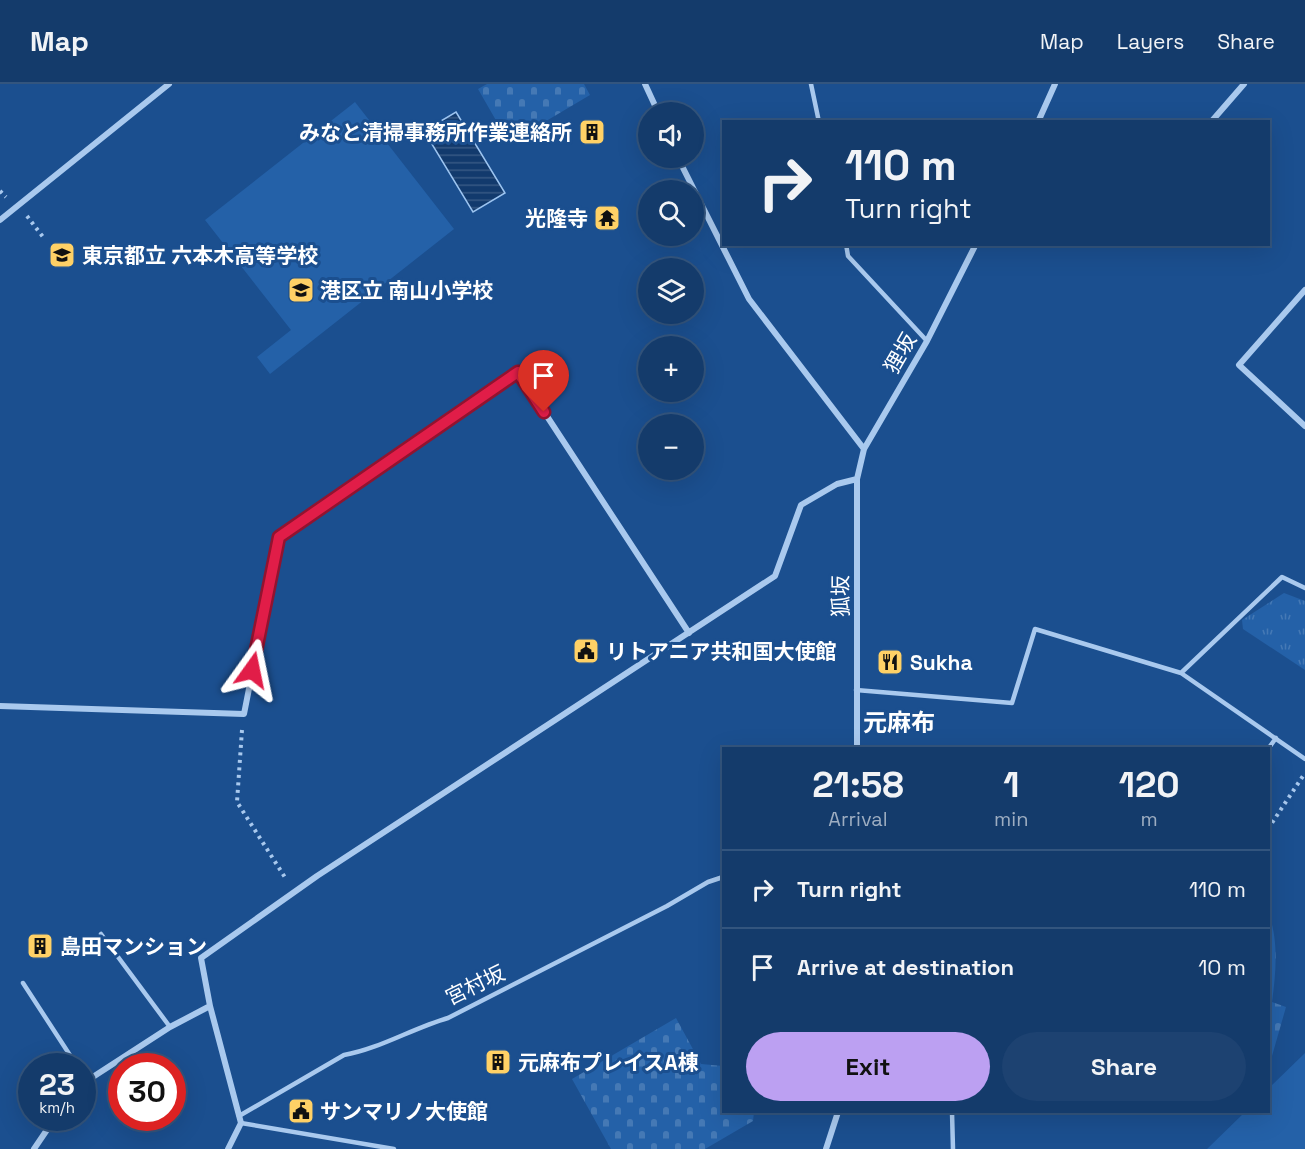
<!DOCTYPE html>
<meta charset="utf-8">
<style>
:root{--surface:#143b6b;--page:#1d4271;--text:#f1f3f6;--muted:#9dadc1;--line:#33557e;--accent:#bca0f2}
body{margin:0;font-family:"Space Grotesk","Noto Sans JP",sans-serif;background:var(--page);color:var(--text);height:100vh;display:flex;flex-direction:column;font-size:22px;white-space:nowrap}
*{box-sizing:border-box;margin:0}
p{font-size:20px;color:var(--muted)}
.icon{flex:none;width:33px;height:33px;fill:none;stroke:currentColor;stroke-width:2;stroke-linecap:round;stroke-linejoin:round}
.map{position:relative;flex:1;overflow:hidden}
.sheet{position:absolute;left:722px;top:663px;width:548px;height:366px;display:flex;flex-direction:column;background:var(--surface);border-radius:0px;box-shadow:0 6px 24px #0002,0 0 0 2px var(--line)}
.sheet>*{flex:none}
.banner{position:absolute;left:722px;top:36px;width:548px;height:126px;border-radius:0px;box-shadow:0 6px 24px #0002,0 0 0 2px var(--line);background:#143b6b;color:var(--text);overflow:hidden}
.controls{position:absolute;left:638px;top:18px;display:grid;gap:12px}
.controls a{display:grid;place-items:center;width:66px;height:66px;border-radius:50%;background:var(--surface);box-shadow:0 6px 24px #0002,0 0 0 2px var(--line);font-size:30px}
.speed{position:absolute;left:18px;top:969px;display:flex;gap:12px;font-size:30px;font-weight:700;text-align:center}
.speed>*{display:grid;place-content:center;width:78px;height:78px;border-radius:50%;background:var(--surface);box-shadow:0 6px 24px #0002,0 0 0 2px var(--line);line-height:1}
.speed small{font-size:15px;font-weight:400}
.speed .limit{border:9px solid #d22;background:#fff;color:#111}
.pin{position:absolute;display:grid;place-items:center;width:51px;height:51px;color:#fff;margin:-62px -26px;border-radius:50% 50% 50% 0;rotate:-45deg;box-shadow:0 0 6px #0007}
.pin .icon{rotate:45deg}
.me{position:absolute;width:66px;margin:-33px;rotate:12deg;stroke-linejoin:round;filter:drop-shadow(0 0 4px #0008)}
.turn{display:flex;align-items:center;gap:21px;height:126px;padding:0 24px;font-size:27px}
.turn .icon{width:78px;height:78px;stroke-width:2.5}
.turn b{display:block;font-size:42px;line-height:51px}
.eta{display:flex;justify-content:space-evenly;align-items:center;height:102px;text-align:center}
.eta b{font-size:36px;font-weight:700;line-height:42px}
.cta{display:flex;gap:12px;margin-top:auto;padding:12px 24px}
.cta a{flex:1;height:69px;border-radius:36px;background:var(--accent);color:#111;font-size:24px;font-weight:700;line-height:69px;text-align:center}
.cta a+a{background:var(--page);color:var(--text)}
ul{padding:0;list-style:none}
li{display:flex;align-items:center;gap:18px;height:78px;padding:0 24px;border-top:2px solid var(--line)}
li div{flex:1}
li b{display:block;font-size:22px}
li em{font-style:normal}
header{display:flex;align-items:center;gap:36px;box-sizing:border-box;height:84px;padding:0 30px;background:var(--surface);border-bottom:2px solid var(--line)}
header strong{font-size:28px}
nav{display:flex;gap:33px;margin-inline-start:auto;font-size:21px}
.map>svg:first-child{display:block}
.green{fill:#2461a8}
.cemetery{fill:url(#cemetery-stones)}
.park{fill:url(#park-tufts)}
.water{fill:url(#water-rules);stroke:#9cc4f0;stroke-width:1.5}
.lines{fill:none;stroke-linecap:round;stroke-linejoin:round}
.path{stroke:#a9c9ee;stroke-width:4;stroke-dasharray:3 4.5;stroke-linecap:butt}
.lane{stroke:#a9c9ee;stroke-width:4.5}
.street{stroke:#a9c9ee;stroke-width:6}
.route-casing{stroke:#92132f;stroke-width:15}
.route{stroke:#e11d48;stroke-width:10}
.labels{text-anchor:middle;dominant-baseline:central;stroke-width:6;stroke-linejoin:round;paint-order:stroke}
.poi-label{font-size:21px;font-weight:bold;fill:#fff;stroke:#1b4f8f;text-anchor:start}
.street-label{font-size:21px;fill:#fff;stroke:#1b4f8f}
.quarter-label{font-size:24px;font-weight:bold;fill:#fff;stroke:#1b4f8f}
</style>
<header>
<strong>Map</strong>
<nav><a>Map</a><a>Layers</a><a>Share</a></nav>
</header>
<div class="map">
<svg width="1305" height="1065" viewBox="0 0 1305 1065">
<defs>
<pattern id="cemetery-stones" width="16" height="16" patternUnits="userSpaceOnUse" patternTransform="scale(1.5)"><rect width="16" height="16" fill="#2461a8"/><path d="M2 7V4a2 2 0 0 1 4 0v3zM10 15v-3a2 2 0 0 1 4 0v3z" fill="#4579b5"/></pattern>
<pattern id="park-tufts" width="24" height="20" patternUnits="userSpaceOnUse" patternTransform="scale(1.5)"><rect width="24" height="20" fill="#2461a8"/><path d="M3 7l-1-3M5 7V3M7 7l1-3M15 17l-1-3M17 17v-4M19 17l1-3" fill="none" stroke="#4579b5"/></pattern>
<pattern id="water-rules" width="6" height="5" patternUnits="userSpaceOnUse" patternTransform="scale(1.5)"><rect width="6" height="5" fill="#123a6d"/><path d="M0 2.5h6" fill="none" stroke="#365883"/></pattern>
</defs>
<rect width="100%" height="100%" fill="#1b4f8f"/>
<!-- green -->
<path class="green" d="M355,18L454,145L270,290L257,273L291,246L205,136Z
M1305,969V1065H1207L1245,1028H1268V1005Z"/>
<!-- cemetery -->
<path class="cemetery" d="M487,0H584L590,11L509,59L478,5Z
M1268,828C1279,856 1276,888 1272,918L1286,923L1272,972L1268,976Z
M676,934L701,980L723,982V1028H754L753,1037L705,1065H611L572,995Z"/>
<!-- park -->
<path class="park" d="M1284,509L1305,517V586L1243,545L1242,536Z"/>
<!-- water -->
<path class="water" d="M456,28L505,109L473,128L424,47Z"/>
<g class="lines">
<!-- path -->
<path class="path" d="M0,107L6,113
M27,132L43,153
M242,646L237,718L286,795
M1268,745L1305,689"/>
<!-- lane -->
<path class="lane" d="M811,0L819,38
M846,160L848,172L927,257
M1181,589L1305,675
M856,606L1012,619L1035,545L1181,589L1282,493L1305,504
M1268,665L1276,654
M101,850L170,943
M23,899L77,982
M952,1028L953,1065
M239,1032L344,971C379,965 413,944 448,934L667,822L708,798L723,793
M241,1039L394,1065"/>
<!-- street -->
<path class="street" d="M645,0L658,28
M1038,38L1055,0
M1211,38L1244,0
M678,74L749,215L864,365
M0,136L169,0
M1305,206L1239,281L1305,342
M0,622L244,630L279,453L518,288L689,549
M857,664V395L864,365L927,257L976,160
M82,1000L170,943L210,922
M34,1065L55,1034
M228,1065L241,1039L210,922L201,874L317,792L775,492L801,421L837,400L857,395
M826,1065L838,1028"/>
</g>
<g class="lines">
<!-- route casing -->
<g class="route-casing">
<path id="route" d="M252,586L279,453L518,288L544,328"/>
</g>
<!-- route -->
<use href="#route" class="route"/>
</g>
<!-- icons -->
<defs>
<g id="building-square" transform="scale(1.35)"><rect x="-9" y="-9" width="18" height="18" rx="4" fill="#ffd166" stroke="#1b4f8f"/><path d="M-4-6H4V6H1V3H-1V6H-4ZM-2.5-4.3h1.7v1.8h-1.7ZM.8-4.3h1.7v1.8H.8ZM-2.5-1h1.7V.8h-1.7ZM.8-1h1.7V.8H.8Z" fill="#111"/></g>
<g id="temple-square" transform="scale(1.35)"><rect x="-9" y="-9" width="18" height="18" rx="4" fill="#ffd166" stroke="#1b4f8f"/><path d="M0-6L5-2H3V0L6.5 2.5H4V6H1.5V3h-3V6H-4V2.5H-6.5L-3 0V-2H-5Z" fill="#111"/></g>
<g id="school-square" transform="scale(1.35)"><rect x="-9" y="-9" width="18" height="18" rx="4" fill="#ffd166" stroke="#1b4f8f"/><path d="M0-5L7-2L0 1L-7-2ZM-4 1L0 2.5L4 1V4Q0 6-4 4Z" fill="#111"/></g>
<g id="civic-square" transform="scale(1.35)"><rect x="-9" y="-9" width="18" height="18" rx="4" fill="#ffd166" stroke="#1b4f8f"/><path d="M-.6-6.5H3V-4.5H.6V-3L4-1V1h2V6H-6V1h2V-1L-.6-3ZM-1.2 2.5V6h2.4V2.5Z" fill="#111"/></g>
<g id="restaurant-square" transform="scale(1.35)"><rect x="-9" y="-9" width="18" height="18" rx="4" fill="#ffd166" stroke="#1b4f8f"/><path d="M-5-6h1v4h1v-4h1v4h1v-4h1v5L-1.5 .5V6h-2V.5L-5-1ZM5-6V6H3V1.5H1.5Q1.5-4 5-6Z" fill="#111"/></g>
</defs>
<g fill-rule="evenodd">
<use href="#building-square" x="592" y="48"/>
<use href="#temple-square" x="607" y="134"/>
<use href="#school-square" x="62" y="171"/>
<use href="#school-square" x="301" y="206"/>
<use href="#civic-square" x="586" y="567"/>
<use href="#restaurant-square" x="890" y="578"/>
<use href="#building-square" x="40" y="862"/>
<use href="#building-square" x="498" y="978"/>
<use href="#civic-square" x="301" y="1027"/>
</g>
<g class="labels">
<!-- poi labels -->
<g class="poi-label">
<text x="572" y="48" text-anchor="end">みなと清掃事務所作業連絡所</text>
<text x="588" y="134" text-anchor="end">光隆寺</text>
<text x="82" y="171">東京都立 六本木高等学校</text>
<text x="320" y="206">港区立 南山小学校</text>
<text x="606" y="567">リトアニア共和国大使館</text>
<text x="910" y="578">Sukha</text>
<text x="60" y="862">島田マンション</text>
<text x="518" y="978">元麻布プレイスA棟</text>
<text x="320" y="1027">サンマリノ大使館</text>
</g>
<!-- street labels -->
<g class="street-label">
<text transform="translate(900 269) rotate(-60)">狸坂</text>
<text transform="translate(840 512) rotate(-90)">狐坂</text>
<text transform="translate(475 901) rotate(-26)">宮村坂</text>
</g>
<!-- quarter labels -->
<g class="quarter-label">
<text x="899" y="638">元麻布</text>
</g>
</g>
</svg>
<div class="controls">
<a><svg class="icon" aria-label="sound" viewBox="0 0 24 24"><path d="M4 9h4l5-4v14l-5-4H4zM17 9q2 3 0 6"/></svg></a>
<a><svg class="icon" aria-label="search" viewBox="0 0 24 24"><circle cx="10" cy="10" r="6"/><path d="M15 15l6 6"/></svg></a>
<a><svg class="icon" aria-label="layers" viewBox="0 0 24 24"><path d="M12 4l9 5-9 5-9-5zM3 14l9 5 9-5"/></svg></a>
<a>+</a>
<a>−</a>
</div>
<div class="speed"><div>23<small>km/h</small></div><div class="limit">30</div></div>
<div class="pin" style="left:544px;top:328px;background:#d93025"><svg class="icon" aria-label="arrive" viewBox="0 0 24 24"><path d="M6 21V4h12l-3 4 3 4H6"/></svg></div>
<svg class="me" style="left:252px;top:586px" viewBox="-20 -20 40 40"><path d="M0-17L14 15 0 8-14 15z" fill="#e11d48" stroke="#fff" stroke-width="4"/></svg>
<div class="banner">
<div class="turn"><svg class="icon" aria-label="right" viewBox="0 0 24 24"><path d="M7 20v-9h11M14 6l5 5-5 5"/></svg><div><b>110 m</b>Turn right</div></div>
</div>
<section class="sheet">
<div class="eta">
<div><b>21:58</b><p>Arrival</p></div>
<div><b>1</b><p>min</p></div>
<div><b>120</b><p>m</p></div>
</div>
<ul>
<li><svg class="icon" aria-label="right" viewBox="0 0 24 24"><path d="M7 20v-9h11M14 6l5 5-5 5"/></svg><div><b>Turn right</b></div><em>110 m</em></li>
<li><svg class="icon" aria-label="arrive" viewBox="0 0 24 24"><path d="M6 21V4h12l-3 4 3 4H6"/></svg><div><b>Arrive at destination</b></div><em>10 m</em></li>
</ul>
<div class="cta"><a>Exit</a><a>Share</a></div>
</section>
</div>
